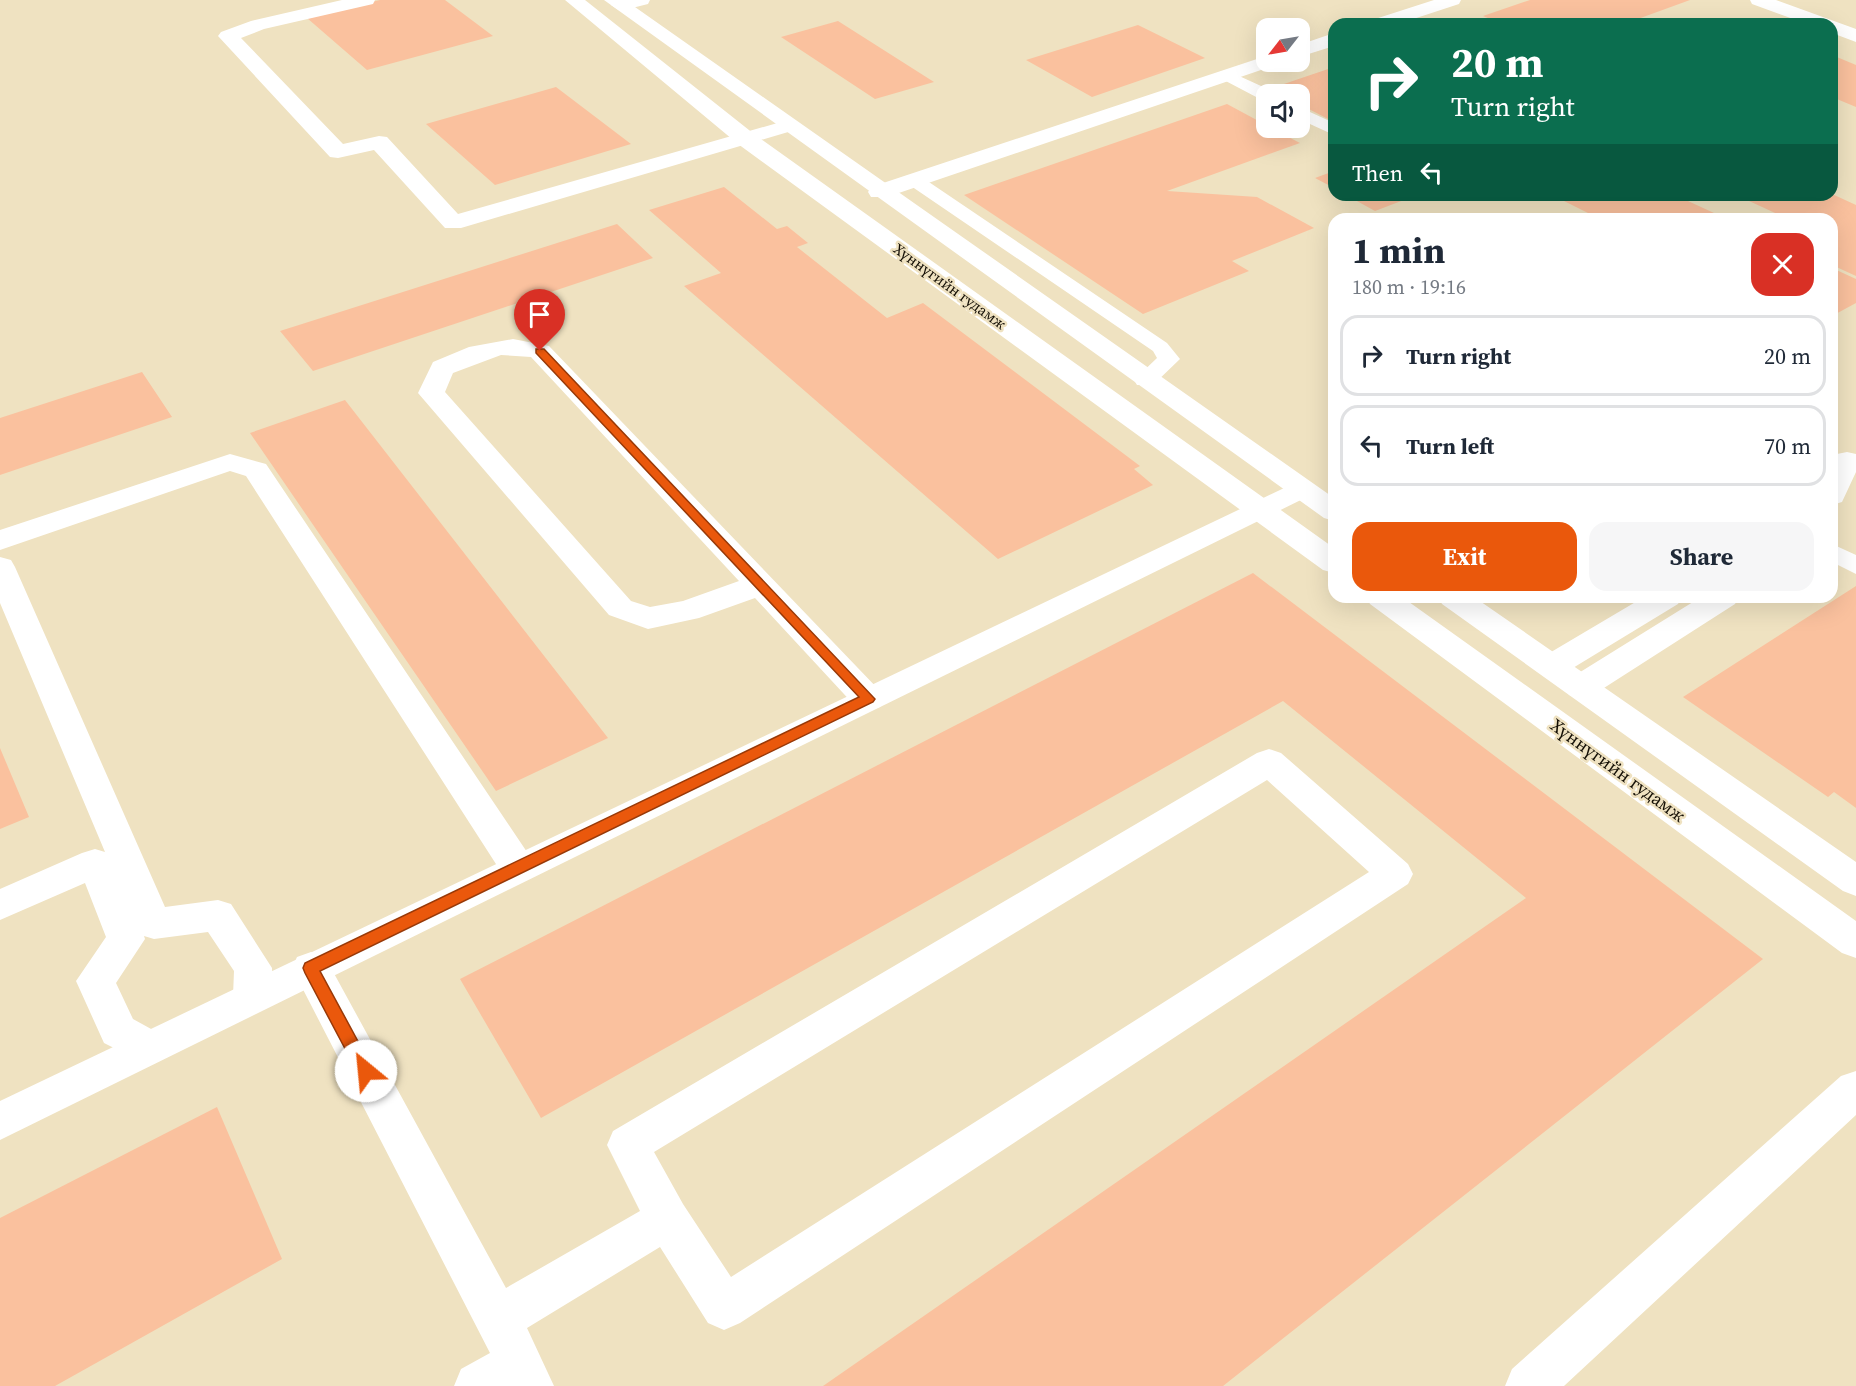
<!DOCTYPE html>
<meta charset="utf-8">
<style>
:root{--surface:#fff;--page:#f6f6f7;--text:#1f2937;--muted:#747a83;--line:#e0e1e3;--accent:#ea580c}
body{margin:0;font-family:"Source Serif 4",serif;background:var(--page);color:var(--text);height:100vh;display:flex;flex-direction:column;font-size:22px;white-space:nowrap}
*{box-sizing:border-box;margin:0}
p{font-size:20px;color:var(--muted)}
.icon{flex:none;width:33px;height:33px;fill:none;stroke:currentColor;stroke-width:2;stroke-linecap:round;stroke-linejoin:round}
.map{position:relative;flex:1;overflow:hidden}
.panel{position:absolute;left:1328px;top:213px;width:510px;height:390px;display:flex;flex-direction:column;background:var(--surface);border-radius:18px;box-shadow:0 6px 24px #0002}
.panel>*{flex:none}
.hud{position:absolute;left:1328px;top:18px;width:510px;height:183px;border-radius:18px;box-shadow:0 6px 24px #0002;background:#0b6e4f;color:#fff;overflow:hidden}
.needle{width:39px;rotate:239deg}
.tools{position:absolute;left:1256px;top:18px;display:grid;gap:12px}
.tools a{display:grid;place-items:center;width:54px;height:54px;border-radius:12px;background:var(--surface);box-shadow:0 6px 24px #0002;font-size:30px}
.pin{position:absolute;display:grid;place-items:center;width:51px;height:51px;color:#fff;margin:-62px -26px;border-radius:50% 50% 50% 0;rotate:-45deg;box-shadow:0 0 6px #0007}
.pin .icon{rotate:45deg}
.me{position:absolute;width:66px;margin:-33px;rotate:332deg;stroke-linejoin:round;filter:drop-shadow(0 0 4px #0008)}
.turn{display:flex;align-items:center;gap:21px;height:126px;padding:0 24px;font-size:27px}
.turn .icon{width:78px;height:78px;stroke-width:2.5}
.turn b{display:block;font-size:42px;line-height:51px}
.then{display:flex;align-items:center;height:57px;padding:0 24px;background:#0003;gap:12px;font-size:22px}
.round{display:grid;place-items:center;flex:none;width:63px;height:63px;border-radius:18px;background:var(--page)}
.head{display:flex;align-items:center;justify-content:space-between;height:102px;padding:0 24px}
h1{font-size:36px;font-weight:700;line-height:45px}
.button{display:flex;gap:12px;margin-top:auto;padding:12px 24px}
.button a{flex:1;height:69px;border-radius:18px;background:var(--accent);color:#fff;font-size:24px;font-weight:700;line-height:69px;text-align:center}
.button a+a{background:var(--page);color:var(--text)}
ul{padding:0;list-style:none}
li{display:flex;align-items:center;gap:18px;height:81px;margin:0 12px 9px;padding:0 12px;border:3px solid var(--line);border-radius:18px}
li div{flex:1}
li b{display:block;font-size:22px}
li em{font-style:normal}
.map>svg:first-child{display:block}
.building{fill:#fac19e}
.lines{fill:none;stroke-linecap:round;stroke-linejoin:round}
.service{fill:#fff;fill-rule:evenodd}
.minor{fill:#fff;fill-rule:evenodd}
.tertiary{fill:#fff;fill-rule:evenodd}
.secondary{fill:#fff;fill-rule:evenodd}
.route{fill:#ea580c;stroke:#983908;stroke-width:1.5}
.labels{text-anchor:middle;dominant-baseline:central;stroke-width:5;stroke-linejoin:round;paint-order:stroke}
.far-street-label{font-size:15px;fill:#130e04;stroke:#efe2c1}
.street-label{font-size:18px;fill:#130e04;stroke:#efe2c1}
</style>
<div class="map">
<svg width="1856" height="1386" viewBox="0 0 1856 1386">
<rect width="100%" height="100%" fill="#efe2c1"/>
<!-- building -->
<path class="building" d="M380,0H445L493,36L367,70L307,18Z
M1530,0H1690L1624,24H1502L1483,16Z
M838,21L934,82L875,99L781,37Z
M1138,25L1205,58L1092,97L1026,60Z
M1832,55L1856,65V107L1832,97Z
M1334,67V122L1299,104V94H1280L1269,89Z
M556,87L631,144L495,185L426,124Z
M1227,104L1266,125V128H1271L1300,143L1167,191L1257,197L1314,228L1232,261L1249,271L1143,314L964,195Z
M1334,171V188L1315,178Z
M724,187L777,229L787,226L808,243L797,247L887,318L923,303L1140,466L1134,469L1153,485L998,559L684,286L721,273L649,210Z
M1832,194L1856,205V276L1832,265V219H1788L1736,195Z
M1346,195H1417L1375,211Z
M1552,195H1675L1727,219H1600Z
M617,224L653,258L313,371L280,331Z
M1832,268L1856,279V303L1832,316Z
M142,372L172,417L0,475V418Z
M345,400L608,738L496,791L250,433Z
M1253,573L1763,959L1223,1386H823L1526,898L1283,701L541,1118L460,979Z
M1856,586V808L1834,792L1828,797L1683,697Z
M0,748L29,817L0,829Z
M217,1107L282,1259L55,1386H0V1218Z"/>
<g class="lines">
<!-- service -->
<path class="service" d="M1226,70L1272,91L1274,94H1266V100L1260,99L1220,78L1218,75L1220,72Z
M1299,107L1334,123V135L1299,119Z
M914,175L920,176L1167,343L1180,359L1153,385H1137L1134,380L1157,358L1153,351L908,184L905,180Z
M1832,544L1856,555V574L1832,562Z"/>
<!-- minor -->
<path class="minor" d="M342,0H375L373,4L264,29L241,38L343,144L379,136L387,137L458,214L781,122H795L799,126L795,130L461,228H445L374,150L338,158L330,157L218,36L221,32L251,21Z
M650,0L648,4L620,11L611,5L618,0Z
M1434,0H1461L1459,4L1398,24H1370L1372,20Z
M1750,0H1776L1856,29V42L1832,33V24H1807L1752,4Z
M1334,33V46L1299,57V45Z
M1266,56V62H1276L1273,66L887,197H871L868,192L871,187Z
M513,339L549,346L880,691L885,699L880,707L868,711L856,707L755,598L699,618L648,629L609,615L418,393L433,362L469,347ZM501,355L531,357L739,581L683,601L650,607L631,601L445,392L453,373Z
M1847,452L1856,454V472L1842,502L1832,505V463L1837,454Z
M230,454L266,464L531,858L536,868L531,878L518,882L505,878L246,476L230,471L0,550V530Z
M0,557L11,560L15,567L165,907L218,900L231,904L272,968L273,996L267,1008L253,1013L239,1008L233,996L234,971L208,932L154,939L144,936L145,939L116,983L133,1019L162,1035L168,1047L162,1059L148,1065L104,1043L76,981L106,937L85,883L0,920V889L82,853L95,849L105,852L0,603Z
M1644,597H1682L1678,604L1563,674L1552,677L1541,674L1536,666L1541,658Z
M1701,597H1739L1735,604L1593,695L1581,699L1569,695L1565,687L1569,679Z
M1269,749L1281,753L1408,864L1413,874L1408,884L740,1323L724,1330L708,1323L660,1247L527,1328L554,1386H454L461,1369L490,1353L292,968L297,957L311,952L325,957L506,1288L640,1211L607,1145L613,1131L1257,753ZM1267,780L1369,872L731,1277L683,1204L654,1152Z
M1856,1071V1115L1564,1386H1505L1512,1369L1841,1076Z"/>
<!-- tertiary -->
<path class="tertiary" d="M1301,480L1311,483L1315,489L1311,495L0,1140V1101Z"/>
<!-- secondary -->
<path class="secondary" d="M565,0H585L754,134L1334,548V573L1323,570L738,144Z
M604,0H625L1334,498V521L1324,518Z
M1366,597H1402L1856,921V958L1842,953L1370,604Z
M1438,597H1474L1856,862V896L1843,891L1442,604Z"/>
</g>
<!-- route -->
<path class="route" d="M536,349H544L875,699L873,702L320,971L374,1071L372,1077L366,1079L360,1077L305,973L303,968L305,963L859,697L536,353Z"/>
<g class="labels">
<!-- far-street labels -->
<g class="far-street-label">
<text transform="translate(950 286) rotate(36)">Хүннүгийн гудамж</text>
</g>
<!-- street labels -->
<g class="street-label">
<text transform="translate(1618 770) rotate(36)">Хүннүгийн гудамж</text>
</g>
</g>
</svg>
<div class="tools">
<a><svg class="needle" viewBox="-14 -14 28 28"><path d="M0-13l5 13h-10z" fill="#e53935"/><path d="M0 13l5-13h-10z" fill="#747a83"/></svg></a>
<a><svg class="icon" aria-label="sound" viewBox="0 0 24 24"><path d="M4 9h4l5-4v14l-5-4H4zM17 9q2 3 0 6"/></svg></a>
</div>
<div class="pin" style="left:540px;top:351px;background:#d93025"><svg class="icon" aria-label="arrive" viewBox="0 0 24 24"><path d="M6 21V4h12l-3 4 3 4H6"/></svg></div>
<svg class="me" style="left:366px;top:1071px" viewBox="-20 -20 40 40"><circle r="19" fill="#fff"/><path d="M0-13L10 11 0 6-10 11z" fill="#ea580c"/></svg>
<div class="hud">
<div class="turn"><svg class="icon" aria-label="right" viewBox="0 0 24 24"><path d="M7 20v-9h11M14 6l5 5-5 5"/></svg><div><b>20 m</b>Turn right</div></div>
<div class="then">Then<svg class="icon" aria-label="left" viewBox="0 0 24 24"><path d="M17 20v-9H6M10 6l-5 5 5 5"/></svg></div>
</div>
<section class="panel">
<div class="head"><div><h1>1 min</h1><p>180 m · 19:16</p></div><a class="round" style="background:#d93025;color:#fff"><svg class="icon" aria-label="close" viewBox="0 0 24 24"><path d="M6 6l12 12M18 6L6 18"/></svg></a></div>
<ul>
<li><svg class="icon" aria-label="right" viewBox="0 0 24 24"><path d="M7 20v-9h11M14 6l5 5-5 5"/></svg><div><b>Turn right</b></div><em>20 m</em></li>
<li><svg class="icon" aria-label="left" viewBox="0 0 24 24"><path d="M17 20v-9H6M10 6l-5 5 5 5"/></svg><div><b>Turn left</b></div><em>70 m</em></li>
</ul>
<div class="button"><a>Exit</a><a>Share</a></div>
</section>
</div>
